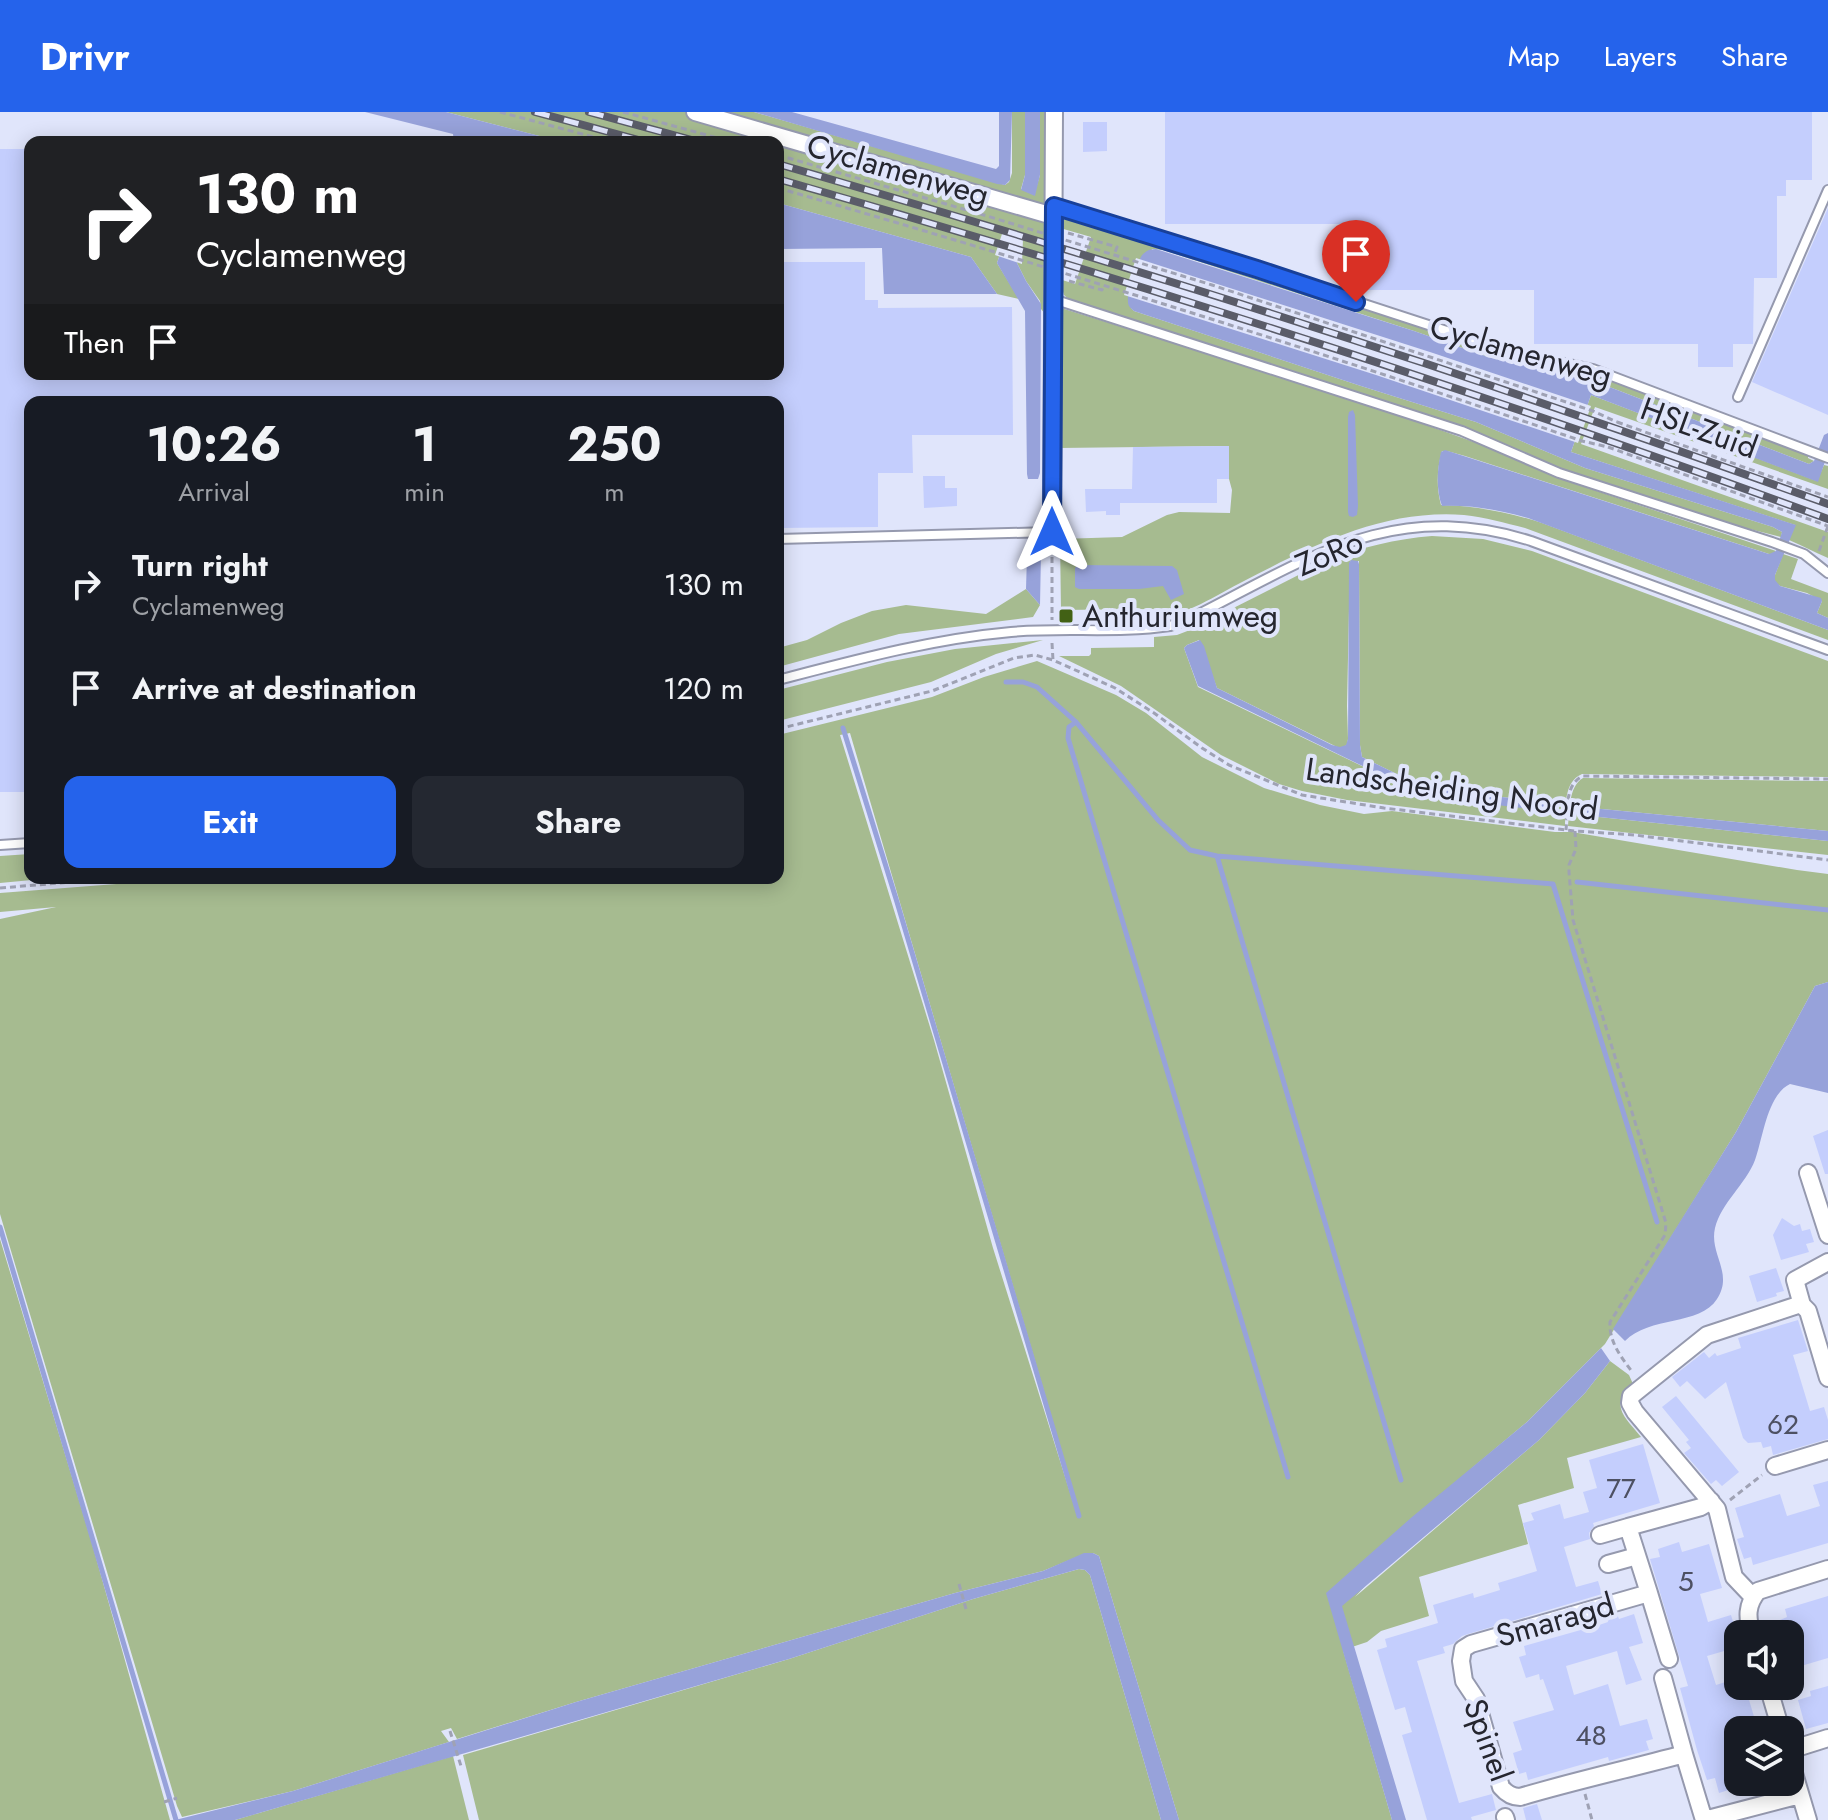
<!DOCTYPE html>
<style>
:root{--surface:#171b24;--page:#242831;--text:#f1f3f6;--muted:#9ea1a6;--accent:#2563eb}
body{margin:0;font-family:Jost,sans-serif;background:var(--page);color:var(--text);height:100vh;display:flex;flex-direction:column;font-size:30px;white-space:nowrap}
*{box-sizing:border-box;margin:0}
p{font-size:26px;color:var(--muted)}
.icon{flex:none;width:44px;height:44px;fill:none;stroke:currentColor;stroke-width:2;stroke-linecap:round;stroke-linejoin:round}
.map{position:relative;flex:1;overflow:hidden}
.panel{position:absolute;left:24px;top:284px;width:760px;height:488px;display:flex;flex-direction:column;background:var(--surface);border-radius:16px;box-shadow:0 4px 20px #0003}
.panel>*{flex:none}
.guide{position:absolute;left:24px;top:24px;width:760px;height:244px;border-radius:16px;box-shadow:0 4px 20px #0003;background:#202124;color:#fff;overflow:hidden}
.controls{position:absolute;left:1724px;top:1508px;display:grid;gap:16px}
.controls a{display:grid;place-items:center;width:80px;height:80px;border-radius:16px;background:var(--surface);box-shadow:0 4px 20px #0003;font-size:40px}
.pin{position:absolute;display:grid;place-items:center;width:68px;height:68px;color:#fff;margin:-82px -34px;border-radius:50% 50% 50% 0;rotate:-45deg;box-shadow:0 0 8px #0007}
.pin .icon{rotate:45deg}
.me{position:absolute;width:88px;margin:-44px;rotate:0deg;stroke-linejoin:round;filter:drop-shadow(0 0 6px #0008)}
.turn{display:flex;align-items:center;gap:28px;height:168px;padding:0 40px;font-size:36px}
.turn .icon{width:104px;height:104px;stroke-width:2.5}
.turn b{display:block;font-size:56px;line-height:68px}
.then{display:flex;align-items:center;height:76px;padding:0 40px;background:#0003;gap:16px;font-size:30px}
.eta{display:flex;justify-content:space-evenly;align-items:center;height:136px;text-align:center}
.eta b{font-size:48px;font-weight:700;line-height:56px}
.button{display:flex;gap:16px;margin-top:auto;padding:16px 40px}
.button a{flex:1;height:92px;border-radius:16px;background:var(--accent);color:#fff;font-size:32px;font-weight:700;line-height:92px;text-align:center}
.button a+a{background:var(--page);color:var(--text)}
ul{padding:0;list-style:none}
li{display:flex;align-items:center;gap:24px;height:104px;padding:0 40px}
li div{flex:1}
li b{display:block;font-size:30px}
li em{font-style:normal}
header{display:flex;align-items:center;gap:48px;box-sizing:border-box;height:112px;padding:0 40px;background:var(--accent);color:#fff}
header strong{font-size:38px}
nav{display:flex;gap:44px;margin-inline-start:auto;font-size:28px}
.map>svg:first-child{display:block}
.green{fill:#a6bb90;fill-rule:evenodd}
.water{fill:#97a2da}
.pier{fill:#e0e5fb}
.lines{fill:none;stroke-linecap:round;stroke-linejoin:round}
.stream{stroke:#97a2da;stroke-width:5}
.building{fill:#c4cefd}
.service-casing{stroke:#9599ae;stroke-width:12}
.minor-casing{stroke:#9599ae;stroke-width:20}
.path{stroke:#9fa2b4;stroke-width:3;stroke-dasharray:6 4;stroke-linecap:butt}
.service{stroke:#fff;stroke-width:8}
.minor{stroke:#fff;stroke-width:16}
.rail-casing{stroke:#5a5c69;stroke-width:8}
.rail{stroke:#e0e5fb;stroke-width:5;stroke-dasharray:15;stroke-linecap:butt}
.path-bridge{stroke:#9fa2b4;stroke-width:3;stroke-dasharray:6 4;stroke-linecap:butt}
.route-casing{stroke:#184099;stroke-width:20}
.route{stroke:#2563eb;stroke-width:14}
.poi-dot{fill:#426115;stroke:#e0e5fb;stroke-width:3}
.labels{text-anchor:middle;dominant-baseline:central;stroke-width:8;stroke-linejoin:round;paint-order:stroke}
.number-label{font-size:28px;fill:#4d5062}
.street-label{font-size:32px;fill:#25262f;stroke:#e0e5fb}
.poi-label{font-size:32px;fill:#25262f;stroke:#e0e5fb;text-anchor:start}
</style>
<header>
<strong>Drivr</strong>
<nav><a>Map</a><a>Layers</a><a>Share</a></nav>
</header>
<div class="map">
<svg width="1828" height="1708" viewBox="0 0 1828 1708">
<rect width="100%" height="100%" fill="#e0e5fb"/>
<!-- green -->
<path class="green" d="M446,0H754L1005,73L1009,70L1012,61V0H1025V63L1021,77L1034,83L1040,63V0H1046V203L1041,197L1040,189L1026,169L1017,151V144L1006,124L997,151L1019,187L997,182L971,145L778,91V30H563Z
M1067,105H1074L1225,150L1499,241L1588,258L1808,344V346L1814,349L1809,352L1612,276L1577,265L1488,245L1414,219L1163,138L1152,137L1131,196L1134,199L1361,274L1476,310L1585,356L1773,415L1782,420L1781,425L1738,414L1566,360L1490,326L1446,310L1071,189L1064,183L1059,167L1075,172L1091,125L1060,116L1062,110Z
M1061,196L1255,256L1429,314L1485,334L1570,370L1776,439L1772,443L1766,441L1465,344L1447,339H1442C1437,357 1436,374 1441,393C1476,394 1508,400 1542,411L1828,518V528L1525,416C1505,411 1485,405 1464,403C1383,397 1314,433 1244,469C1216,483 1186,504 1154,507L1153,497L1061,498L1060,427L1122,425L1167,403L1179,400L1230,401L1232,378L1229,367L1228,334L1058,336Z
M1591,283L1817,369L1824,353L1828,354V377L1595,295L1581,332L1828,420V446C1814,440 1803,434 1789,428L1795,413L1571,340Z
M1432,424L1483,427L1532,439L1828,549V665L1582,662C1563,670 1566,696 1565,714L1347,688L1302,679L1279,672L1221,643L1121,574L1059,544H1089L1091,542V536L1154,535V525L1177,523L1190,518L1326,449C1361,435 1396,427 1432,424ZM1350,449H1359V452L1360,633L1362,645L1409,668L1438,677L1557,692L1429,684L1418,681L1198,575L1184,536L1187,533L1199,528L1217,576L1337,635H1343L1347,633L1348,627L1347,594Z
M1783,442L1798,447L1791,467L1828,481V506L1817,501L1822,489L1807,481L1780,474L1775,471V463Z
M1026,477L1040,493L1033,505L899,522L778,555V536L807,528L841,511L872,499L906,493L986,502Z
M1043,528L996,542L931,570L778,609V578L887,550L955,537Z
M1037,549L1116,583L1146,601L1202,645L1264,676L1320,693L1364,702L1392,699L1555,720H1572L1797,758L1828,762V870L1815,874L1736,1020L1605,1232L1527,1310L1472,1356L1355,1485L1539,1328L1585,1281L1610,1249L1629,1263L1633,1272C1609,1294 1624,1304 1641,1325L1567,1346L1574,1376L1518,1393L1528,1432L1419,1465L1429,1504L1381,1519L1367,1530L1343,1538L1392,1708H1179L1099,1444L1093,1441L1084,1442L1043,1459L955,1481L576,1590L457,1627L451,1616L441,1619L449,1630L293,1679L182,1705L177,1694L0,1102V807L56,795L0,800V781L194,766H778V623L932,585L984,565ZM850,621L1081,1405L1078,1406L993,1136L934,928L840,623Z
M1583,666L1828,669V719L1581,695L1579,696L1578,701L1580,703L1828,729V743L1568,714C1570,699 1568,675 1583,666Z
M30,742V766H53L0,771V744Z
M0,1127L91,1428L170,1708H0Z
M1079,1457L1085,1458L1090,1463L1161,1708H479L463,1643L789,1547L973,1487Z
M453,1644L469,1708H235Z"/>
<!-- water -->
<path class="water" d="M365,0H446L563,30H454L453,22Z
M754,0H792L996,57L999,54V0H1012L1010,68L1005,73L997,72Z
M1025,0H1040V63L1035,84L1021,78L1025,63Z
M778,91L971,145L997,182H884L882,136L778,137Z
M1006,124L1017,144V151L1026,169L1041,192L1040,361L1038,367H1028L1027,362L1025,199L997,151Z
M1156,137L1414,219L1488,245L1577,265L1612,276L1809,352L1814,349L1824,323L1828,321V341L1818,370L1591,283L1571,340L1796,413L1775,463V468L1780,474L1821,486L1822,489L1817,501L1828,506V518L1528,406C1500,398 1472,393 1442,394C1436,378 1437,357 1441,340L1445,338L1769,442L1776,439L1782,420L1773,415L1585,356L1476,310L1361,274L1134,199C1132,197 1130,196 1129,194C1124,185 1137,149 1143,142C1149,137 1149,138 1156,137Z
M1353,298L1355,303L1358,394L1357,403L1353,405L1349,404L1348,400V305L1349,300Z
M1029,441H1041L1040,493L1026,477L1027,443Z
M1351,448L1358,449L1359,452L1360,633L1362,645L1409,668L1438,677L1557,692L1559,693V699L1555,700L1439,686L1418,681L1198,574L1184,536L1187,533L1200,528L1204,534L1217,576L1332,633L1340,635L1346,633L1348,627L1349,451Z
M1078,453L1172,454L1177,458L1184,482L1171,488L1163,474L1139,477H1079L1075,475V456Z
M1581,695L1828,719V729L1580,703H1578V699Z
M1828,870V981L1790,972C1767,983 1763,1026 1755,1048C1746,1072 1721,1091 1715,1116C1709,1142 1734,1161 1717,1187C1700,1214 1649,1204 1625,1229L1613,1217L1736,1020L1815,874Z
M1601,1236L1610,1249L1585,1281L1539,1328L1342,1494L1406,1708H1392L1326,1481L1412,1405L1527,1310Z
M1084,1441H1093L1099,1444L1179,1708H1161L1090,1463L1085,1458L1079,1457L973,1487L789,1547L235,1708H175L293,1679L576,1590L955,1481L1043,1459Z"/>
<!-- pier -->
<path class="pier" d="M1010,118L1020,122L1023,127L1022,152L995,143L1002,122Z
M1136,146L1433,241L1591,294L1578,331L1376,263L1124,183Z"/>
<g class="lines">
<!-- stream -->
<path class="stream" d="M1006,570H1023L1037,575L1076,610L1158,708L1190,738L1217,744L1553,772L1657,1110
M1076,610L1069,615L1068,626L1288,1365
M843,616L897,790L1079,1404
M1217,744L1401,1368
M1577,770L1828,798
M0,1115L176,1708"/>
</g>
<!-- building -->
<path class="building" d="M1165,0H1812V68H1786V84H1777V166H1754L1753,232H1733V255H1698V232H1534V178H1361V112H1165Z
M1083,10H1107V39L1083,40Z
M0,37H30V262H778V150H865V188H878V196L1012,195L1013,323H912L913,361H878V415L778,416V290H30V680H0Z
M1828,96V303L1752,270Z
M1229,334V367H1217V391H1120V403H1106V399L1086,400L1085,377H1132L1133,335Z
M923,364H945V376H957V394L924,396Z
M1828,1018V1062H1825L1813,1024Z
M1782,1106L1794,1114L1800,1112L1802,1119L1810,1117L1814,1130L1806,1132L1809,1140L1781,1148L1773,1123Z
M1776,1156L1784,1179L1776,1181L1777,1184L1757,1190L1749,1164Z
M1798,1208L1808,1239L1793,1243L1810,1299L1824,1295L1828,1308V1327L1773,1343L1771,1334L1763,1336L1761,1330L1748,1331L1743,1326L1726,1270L1705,1287L1687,1269L1680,1275L1672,1265L1704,1240L1709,1246L1715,1241L1717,1244L1741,1236L1738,1226Z
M1676,1284L1739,1360L1722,1374L1716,1368L1711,1372L1684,1341L1691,1336L1686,1330L1689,1328L1662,1295Z
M1643,1332L1660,1391L1593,1411L1594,1414L1589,1421L1590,1427L1564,1435L1576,1475L1598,1469L1602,1482L1468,1522L1462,1524L1453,1532L1443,1535L1445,1541L1417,1549L1459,1691L1492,1682L1496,1698L1471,1705L1472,1708H1427L1402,1623L1412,1620L1405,1595L1395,1598L1377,1538L1387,1535L1385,1527L1438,1511L1433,1493L1473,1481L1474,1486L1500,1478L1498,1471L1537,1459L1523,1411L1534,1408L1531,1401L1560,1392L1564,1407L1589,1400L1583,1380L1597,1376L1589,1348Z
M1828,1369V1431L1753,1453L1751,1445L1744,1447L1737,1427L1744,1425L1735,1396L1780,1382L1787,1404L1820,1394L1813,1373Z
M1679,1430L1682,1440L1709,1432L1722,1476L1700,1482L1708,1510L1731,1503L1738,1526V1535L1707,1544L1716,1573L1738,1566V1574H1745L1757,1615L1738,1618V1621L1731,1623L1732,1625L1726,1627L1735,1654L1738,1653V1675L1719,1681L1715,1666L1707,1668L1697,1638L1680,1576L1688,1574L1650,1447L1660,1445L1658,1437Z
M1828,1484V1546L1801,1554L1795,1534L1790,1535V1522H1784L1780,1508L1787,1505L1785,1497Z
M1617,1502L1619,1507L1634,1502L1643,1531L1629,1535L1642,1568L1626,1573L1617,1539L1566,1554L1574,1583L1608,1572L1620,1614L1647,1607L1653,1627L1646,1629L1649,1638L1609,1649L1608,1645L1528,1668L1526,1660L1519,1662L1513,1641L1522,1638L1513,1610L1554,1598L1543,1567L1540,1568L1539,1562L1526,1566L1519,1545L1526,1543L1524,1534L1602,1512L1608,1510L1607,1505Z
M1828,1574V1611L1806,1617L1798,1588L1811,1584L1810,1579Z
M1537,1692L1542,1708H1526L1523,1696Z"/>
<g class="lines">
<!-- service casing -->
<g class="service-casing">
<path id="service" d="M1054,94L1257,157L1508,239L1593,257L1828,346
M1053,187L1462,319L1559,361L1772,430L1804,442L1828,461
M1738,285L1828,78
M778,427L1051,420
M778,568C855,548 932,527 1011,520C1064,515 1118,522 1170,514L1187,508C1306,448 1392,385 1531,429L1828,538
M0,733L30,731"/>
</g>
<!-- minor casing -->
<g class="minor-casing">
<path id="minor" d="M695,0L1053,104
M1052,420L1054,0
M1808,1061L1828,1123
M1802,1193L1795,1168L1828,1150
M1775,1354L1828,1338
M1600,1423L1628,1415
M1608,1452L1637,1444
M1649,1481L1669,1547
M1753,1485L1734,1465L1717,1397L1635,1300L1630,1291L1631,1284L1707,1223L1798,1193H1802L1808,1199L1828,1266
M1752,1522C1747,1506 1746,1493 1758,1479L1828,1457
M1663,1566L1684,1642
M1768,1574L1781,1618
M1790,1638L1828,1626
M1790,1648L1808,1708
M1505,1705L1506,1708
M1704,1708L1684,1642C1629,1657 1574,1669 1520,1685C1511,1685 1506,1681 1501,1675L1476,1587L1464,1569L1461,1549L1463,1537L1471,1532L1649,1481L1628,1415L1701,1395L1711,1389
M1704,1708L1800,1683"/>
</g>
<!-- path -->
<path class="path" d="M500,0L612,30
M623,0L732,30
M1068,121L1117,135L1114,143
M1069,169L1102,178L1104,173
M1617,310L1828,385
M1608,335L1828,414
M1052,435V508
M1819,439L1828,414
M1052,531L1053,548
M778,617L932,579L1014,546L1035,543L1053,548L1115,576L1154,601L1202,636L1229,653L1302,683L1384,696L1575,719L1635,723L1828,748
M1566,718C1568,700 1564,672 1583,664L1828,667
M1575,719L1576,737L1569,753V760L1573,808L1666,1111L1665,1123L1610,1210C1609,1230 1621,1245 1633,1261
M0,776L119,766
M1730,1388L1762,1363
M959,1472L966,1497
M450,1619L461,1654
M1585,1682L1592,1708
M164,1690L177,1686"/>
<!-- service -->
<use href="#service" class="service"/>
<!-- minor -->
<use href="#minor" class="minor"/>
<!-- rail casing -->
<g class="rail-casing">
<path id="rail" d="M535,0L646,30
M589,0L699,30
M778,52C996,115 1212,181 1427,252C1561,297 1695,344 1828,392
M778,67C1132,168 1482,280 1828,407"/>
</g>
<!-- rail -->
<use href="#rail" class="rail"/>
<!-- path-bridge -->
<path class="path-bridge" d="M778,43L987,104L1212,173L1536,280L1593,299L1617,310
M778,76C1048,154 1316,238 1582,329L1608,335"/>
</g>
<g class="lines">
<!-- route casing -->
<g class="route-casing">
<path id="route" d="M1052,420L1054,94L1257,157L1356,190"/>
</g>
<!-- route -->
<use href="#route" class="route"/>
</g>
<!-- markers -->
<rect class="poi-dot" x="1058" y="496" width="16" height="16" rx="4"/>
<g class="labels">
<!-- number labels -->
<g class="number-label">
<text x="1783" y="1312">62</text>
<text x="1621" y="1376">77</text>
<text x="1686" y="1469">5</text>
<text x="1591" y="1623">48</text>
</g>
<!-- street labels -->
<g class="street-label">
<text transform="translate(898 58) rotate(16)">Cyclamenweg</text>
<text transform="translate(1521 239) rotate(16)">Cyclamenweg</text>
<text transform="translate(1699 316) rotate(20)">HSL-Zuid</text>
<text transform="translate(1329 441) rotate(-23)">ZoRo</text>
<text transform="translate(1452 677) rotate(8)">Landscheiding Noord</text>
<text transform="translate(1555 1508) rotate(-16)">Smaragd</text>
<text transform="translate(1488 1628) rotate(70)">Spinel</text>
</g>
<!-- poi labels -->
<g class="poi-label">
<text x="1082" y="504">Anthuriumweg</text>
</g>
</g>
</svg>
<div class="controls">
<a><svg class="icon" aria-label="sound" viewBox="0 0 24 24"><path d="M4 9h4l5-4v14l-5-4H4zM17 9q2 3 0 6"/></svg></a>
<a><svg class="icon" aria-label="layers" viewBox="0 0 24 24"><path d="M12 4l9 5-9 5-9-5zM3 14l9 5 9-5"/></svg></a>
</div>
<div class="pin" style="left:1356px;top:190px;background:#d93025"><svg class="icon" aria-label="arrive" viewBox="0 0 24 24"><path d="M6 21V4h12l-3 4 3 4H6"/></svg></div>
<svg class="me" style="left:1052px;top:420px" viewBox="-20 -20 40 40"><path d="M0-17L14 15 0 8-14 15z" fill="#2563eb" stroke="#fff" stroke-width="4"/></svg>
<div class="guide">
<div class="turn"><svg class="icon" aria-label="right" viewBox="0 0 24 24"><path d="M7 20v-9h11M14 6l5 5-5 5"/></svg><div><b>130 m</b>Cyclamenweg</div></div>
<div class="then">Then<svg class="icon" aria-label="arrive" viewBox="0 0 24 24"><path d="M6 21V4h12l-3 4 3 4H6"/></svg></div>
</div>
<section class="panel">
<div class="eta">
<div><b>10:26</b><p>Arrival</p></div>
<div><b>1</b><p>min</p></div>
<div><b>250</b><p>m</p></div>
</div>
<ul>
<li><svg class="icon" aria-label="right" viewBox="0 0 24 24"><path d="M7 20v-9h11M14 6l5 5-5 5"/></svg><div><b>Turn right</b><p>Cyclamenweg</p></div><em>130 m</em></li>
<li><svg class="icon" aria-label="arrive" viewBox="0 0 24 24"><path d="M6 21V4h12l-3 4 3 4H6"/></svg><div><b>Arrive at destination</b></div><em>120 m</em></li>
</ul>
<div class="button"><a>Exit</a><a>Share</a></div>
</section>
</div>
